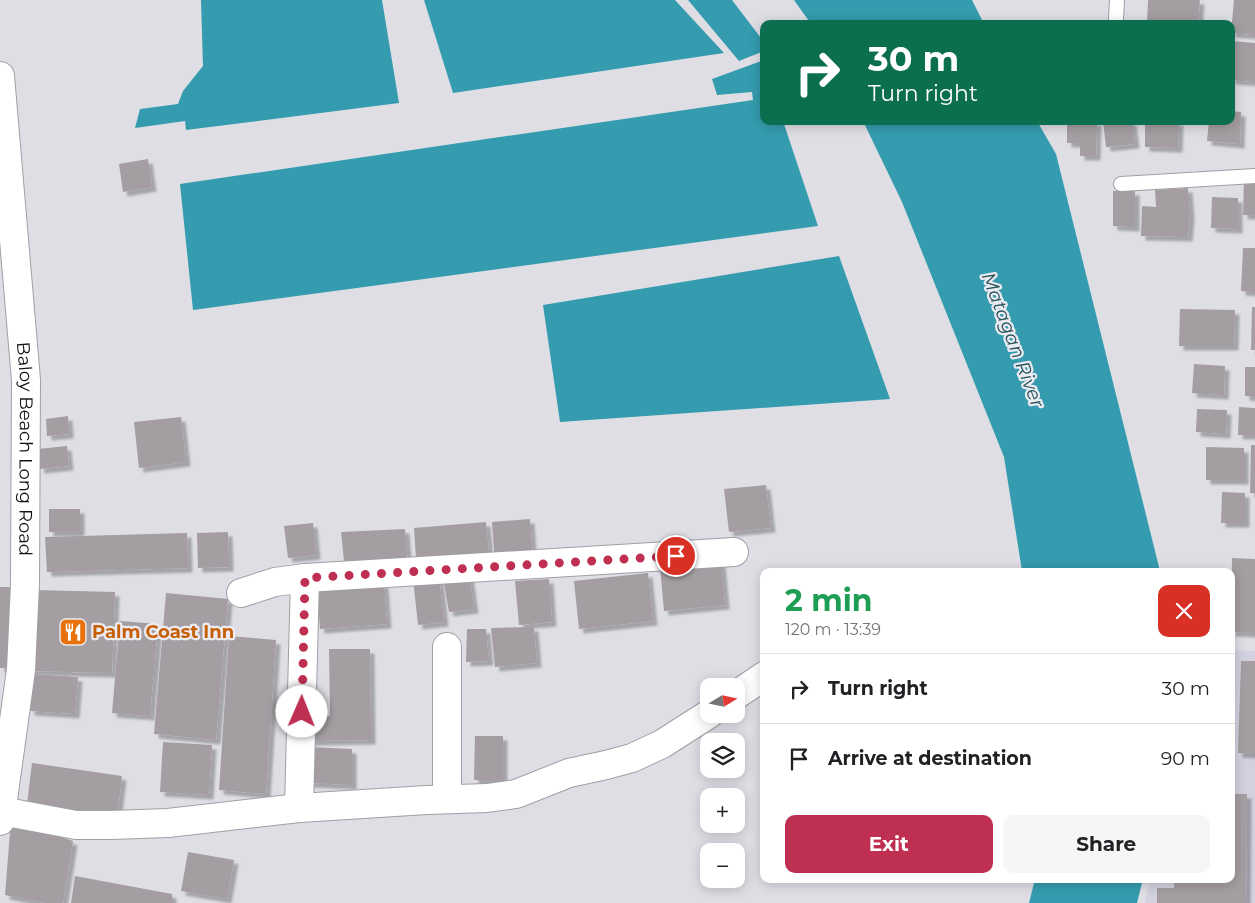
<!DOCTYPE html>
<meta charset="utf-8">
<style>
:root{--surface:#fff;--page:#f6f6f6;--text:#202124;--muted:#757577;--line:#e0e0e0;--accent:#bf2f51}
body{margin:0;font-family:Montserrat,sans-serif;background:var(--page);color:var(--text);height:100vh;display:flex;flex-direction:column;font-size:19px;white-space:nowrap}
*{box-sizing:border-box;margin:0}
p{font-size:16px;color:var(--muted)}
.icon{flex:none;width:28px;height:28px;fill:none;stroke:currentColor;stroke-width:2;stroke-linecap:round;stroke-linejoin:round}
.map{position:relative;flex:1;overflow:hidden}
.drawer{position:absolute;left:760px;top:568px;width:475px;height:315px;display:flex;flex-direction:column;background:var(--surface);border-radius:10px;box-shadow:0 2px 12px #0003}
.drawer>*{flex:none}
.top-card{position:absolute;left:760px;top:20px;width:475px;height:105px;border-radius:10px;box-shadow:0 2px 12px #0003;background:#0b6e4f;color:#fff;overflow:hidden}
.needle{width:32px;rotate:80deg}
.tools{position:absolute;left:700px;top:678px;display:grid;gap:10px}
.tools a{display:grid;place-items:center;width:45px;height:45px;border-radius:10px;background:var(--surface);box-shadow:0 2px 12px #0003;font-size:25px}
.pin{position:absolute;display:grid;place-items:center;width:42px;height:42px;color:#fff;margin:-21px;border:2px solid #fff;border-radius:50%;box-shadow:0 1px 5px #0007}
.me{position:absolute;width:55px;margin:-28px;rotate:1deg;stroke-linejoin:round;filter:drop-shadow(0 0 4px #0008)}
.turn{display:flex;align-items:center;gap:18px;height:105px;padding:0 25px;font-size:22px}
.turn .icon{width:65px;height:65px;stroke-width:2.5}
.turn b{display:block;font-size:35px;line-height:42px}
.round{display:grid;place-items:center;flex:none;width:52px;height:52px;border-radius:10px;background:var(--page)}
.overview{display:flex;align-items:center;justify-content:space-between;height:85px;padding:0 25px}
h1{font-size:30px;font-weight:700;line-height:38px;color:#1e9e55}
.action{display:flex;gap:10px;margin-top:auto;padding:10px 25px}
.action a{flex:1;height:58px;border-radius:10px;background:var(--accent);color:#fff;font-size:20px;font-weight:700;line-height:58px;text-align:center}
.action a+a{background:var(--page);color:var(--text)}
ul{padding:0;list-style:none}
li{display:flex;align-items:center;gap:15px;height:70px;padding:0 25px;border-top:1px solid var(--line)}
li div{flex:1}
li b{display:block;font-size:19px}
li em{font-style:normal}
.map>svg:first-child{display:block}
.built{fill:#d3d1df}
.water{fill:#349cae}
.building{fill:#a49da2;filter:url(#shadow)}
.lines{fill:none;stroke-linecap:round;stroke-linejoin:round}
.service-casing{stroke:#a09fa6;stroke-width:16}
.minor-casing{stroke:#a09fa6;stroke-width:30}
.service{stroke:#fff;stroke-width:14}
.minor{stroke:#fff;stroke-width:28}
.route{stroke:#bf2f51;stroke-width:9;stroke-dasharray:0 16.2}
.labels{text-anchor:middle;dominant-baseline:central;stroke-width:4.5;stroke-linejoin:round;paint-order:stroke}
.street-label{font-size:18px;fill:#131215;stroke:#ecebf2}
.food-label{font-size:18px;font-weight:bold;fill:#c56008;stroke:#ecebf2;text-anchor:start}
.water-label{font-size:19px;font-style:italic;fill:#26525a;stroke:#ecebf2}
</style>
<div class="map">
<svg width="1255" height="903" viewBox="0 0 1255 903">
<defs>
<filter id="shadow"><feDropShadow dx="4.5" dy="4.5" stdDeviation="1" flood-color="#0004"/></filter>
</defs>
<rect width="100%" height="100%" fill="#dfdee5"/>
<!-- built -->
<path class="built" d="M1231,650L1255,651V903H1145L1150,879H1231Z"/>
<!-- water -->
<path class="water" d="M201,0H382L399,103L186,130L185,121L135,128L140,109L178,104L183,91L203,66Z
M424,0H675L724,53L453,93Z
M688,0H732L764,42V51L739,61Z
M794,0H972L984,24H811Z
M764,60V121H783L818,226L193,310L180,184L753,100L752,92L717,95L712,79Z
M863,121H1037L1056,154L1160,571H1022L1004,457L902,202Z
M839,256L890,399L560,422L543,305Z
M1035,879H1143L1137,903H1029Z"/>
<!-- building -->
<path class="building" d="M1148,0H1200L1198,24H1147Z
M1234,0H1255V35L1231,33Z
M1231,41L1255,43V82L1231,80Z
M1231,111L1241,112L1240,144L1207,141L1209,121H1231Z
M1067,121H1097L1096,156H1080V143H1067Z
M1103,121H1132L1135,144L1106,147Z
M1145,121H1179L1178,148L1145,147Z
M148,159L152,187L123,192L119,164Z
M1244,180H1255V215H1243Z
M1188,188L1190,216L1188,237L1141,236L1142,206L1156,207L1155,190Z
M1113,191H1135V227L1113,226Z
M1212,197L1238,198V229L1211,228Z
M1243,248H1255V292L1241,291Z
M1252,307H1255V350H1251Z
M1180,309L1235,310L1234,346H1179Z
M1194,364L1225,366L1224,395L1192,393Z
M1245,367H1255V397L1245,396Z
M1239,407L1255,408V435H1238Z
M1197,409L1227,410L1226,434L1196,432Z
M68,416L69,434L47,436L46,419Z
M181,417L186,462L139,468L134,422Z
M1251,445H1255V493H1250Z
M67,446L69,466L40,469L38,449Z
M1206,447L1244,448V480H1206Z
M766,485L771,528L729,532L724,489Z
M1222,492L1245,493V523H1221Z
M49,509H80V532H49Z
M530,519L533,560L495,564L492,522Z
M486,522L489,553L416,559L414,528Z
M313,523L316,555L288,558L284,526Z
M405,529L408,566L345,571L341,532Z
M228,532L229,567L198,568L197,533Z
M187,533L188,568L47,572L45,537Z
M1232,558L1255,559V633L1231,632Z
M721,560L725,605L664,611L660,566Z
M469,573L474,609L449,612L443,577Z
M648,573L653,621L579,629L574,581Z
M439,576L444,622L418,625L413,579Z
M549,579L552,622L519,625L515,581Z
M384,583L387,624L320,629L317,589Z
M0,587H12L9,668H0Z
M33,590L115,592L112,673L30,671Z
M166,593L228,599L216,740L154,734Z
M120,621L158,624L150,716L112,713Z
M534,627L537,663L495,667L491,628Z
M467,629H486L489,661L466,662Z
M229,636L276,640L266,794L219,790Z
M329,649H370L371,740L308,741V716H330Z
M1241,661H1255V754L1238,753Z
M33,674L78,677L75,714L30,711Z
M475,736H503V780H474Z
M163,742L212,745L209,795L160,792Z
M310,747L352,749V785L308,783Z
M32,763L122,776L117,817L27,804Z
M1231,794H1247L1246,903H1157V888H1174V879H1231Z
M11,820L73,841L63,903H45L5,895Z
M188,852L234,860L227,899L181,891Z
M75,876L172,894V903H71Z"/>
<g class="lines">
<!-- service casing -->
<g class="service-casing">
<path id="service" d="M1116,19L1117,0
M1121,184L1255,176"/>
</g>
<!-- minor casing -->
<g class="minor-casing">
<g id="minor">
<path id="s1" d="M0,76L26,380L25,584L21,670L0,821"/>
<path d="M241,593L275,582L305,578L734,552"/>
<path d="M736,695L764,676"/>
<path d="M447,799V647"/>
<path d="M299,808L305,578"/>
<path d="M1,811L76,825H110L168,823L299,808L427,800L487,798L516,794L569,773L606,765L632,758L662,744L709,714"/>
</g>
</g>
<!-- service -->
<use href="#service" class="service"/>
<!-- minor -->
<use href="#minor" class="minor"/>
</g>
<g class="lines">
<!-- route -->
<path class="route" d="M302,712L305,578L676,556"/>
</g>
<!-- icons -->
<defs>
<g id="restaurant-square" transform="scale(1.4375)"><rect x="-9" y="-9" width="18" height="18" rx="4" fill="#e8710a" stroke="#ecebf2"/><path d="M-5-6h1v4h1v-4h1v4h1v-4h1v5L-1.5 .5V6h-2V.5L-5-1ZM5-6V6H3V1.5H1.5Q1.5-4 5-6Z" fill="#fff"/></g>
</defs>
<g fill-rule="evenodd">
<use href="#restaurant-square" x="73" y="632"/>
</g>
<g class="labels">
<!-- street labels -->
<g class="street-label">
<text stroke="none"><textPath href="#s1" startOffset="374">Baloy Beach Long Road</textPath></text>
</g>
<!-- food labels -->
<g class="food-label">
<text x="92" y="632">Palm Coast Inn</text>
</g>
<!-- water labels -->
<g class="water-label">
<text transform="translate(1013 340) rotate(69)">Matagan River</text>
</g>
</g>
</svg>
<div class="tools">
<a><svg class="needle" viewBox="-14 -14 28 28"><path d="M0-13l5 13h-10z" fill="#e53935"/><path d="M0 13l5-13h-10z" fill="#757577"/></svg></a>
<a><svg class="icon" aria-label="layers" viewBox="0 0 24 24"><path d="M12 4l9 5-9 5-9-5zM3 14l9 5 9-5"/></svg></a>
<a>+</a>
<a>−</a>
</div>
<div class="pin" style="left:676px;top:556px;background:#d93025"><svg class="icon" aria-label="arrive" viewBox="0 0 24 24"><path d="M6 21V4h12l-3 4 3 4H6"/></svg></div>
<svg class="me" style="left:302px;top:712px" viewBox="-20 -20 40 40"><circle r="19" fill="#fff"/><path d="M0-13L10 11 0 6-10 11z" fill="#bf2f51"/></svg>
<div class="top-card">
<div class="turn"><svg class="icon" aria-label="right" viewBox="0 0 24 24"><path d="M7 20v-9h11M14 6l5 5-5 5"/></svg><div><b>30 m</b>Turn right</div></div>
</div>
<section class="drawer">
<div class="overview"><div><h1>2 min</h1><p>120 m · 13:39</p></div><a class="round" style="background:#d93025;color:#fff"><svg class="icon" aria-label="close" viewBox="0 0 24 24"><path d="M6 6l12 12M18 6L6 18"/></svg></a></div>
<ul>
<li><svg class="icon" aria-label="right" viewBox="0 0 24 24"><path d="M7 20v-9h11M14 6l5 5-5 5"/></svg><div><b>Turn right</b></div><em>30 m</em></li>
<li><svg class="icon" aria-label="arrive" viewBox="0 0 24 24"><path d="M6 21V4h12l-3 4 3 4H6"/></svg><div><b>Arrive at destination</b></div><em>90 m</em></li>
</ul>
<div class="action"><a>Exit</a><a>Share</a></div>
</section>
</div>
